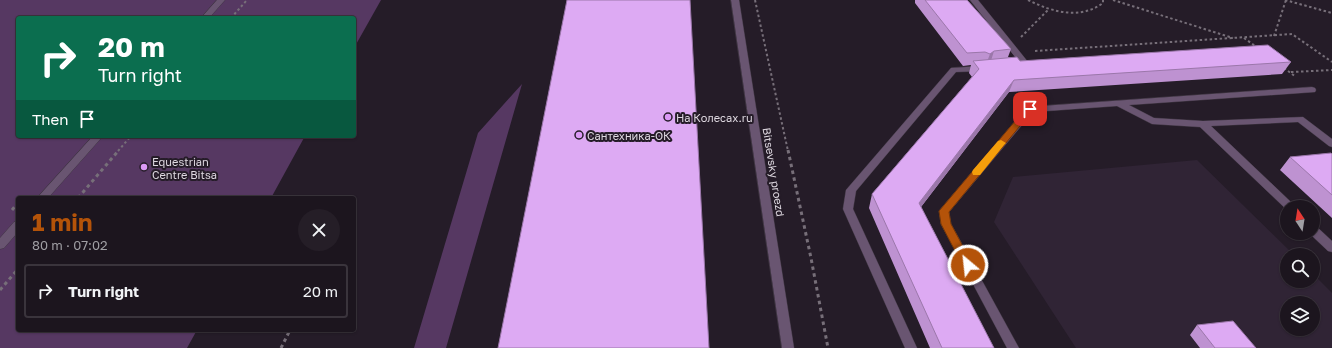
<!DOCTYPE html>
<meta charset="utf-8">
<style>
:root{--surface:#1c151e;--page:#251e27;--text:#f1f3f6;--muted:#a09fa4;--line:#3a343c;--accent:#b45309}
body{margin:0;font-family:"Golos Text",sans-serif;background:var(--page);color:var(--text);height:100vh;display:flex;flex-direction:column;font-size:15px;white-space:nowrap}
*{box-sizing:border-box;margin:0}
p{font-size:13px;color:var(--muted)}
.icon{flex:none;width:22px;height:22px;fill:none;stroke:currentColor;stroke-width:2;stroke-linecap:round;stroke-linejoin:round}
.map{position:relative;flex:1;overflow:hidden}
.side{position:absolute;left:16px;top:196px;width:340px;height:136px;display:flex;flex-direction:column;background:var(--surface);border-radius:4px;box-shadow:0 1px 3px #0004,0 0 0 1px var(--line)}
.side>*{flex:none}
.guide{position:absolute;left:16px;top:16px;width:340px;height:122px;border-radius:4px;box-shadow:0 1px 3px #0004,0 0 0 1px var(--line);background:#0b6e4f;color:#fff;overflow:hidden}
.needle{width:26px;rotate:348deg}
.fabs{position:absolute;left:1280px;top:200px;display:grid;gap:8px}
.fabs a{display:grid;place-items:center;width:40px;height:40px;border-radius:50%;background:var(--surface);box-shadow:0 1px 3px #0004,0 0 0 1px var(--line);font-size:20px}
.pin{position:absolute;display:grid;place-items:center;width:34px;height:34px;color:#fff;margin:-17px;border-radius:8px;box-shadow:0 2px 6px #0006}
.me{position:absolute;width:44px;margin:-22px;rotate:332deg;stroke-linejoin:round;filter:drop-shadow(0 0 3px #0008)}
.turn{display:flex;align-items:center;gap:14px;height:84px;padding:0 16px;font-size:18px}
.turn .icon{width:52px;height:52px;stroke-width:2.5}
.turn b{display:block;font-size:28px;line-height:34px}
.then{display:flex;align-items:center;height:38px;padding:0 16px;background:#0003;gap:8px;font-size:15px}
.round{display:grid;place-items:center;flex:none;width:42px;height:42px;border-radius:21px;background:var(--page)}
.overview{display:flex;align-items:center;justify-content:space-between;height:68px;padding:0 16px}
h1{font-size:24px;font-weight:700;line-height:30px;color:var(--accent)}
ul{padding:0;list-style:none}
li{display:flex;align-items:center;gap:12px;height:54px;margin:0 8px 6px;padding:0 8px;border:2px solid var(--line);border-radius:4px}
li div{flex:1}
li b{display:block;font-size:15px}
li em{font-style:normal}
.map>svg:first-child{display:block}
.built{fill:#302435;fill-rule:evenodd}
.green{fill:#563862}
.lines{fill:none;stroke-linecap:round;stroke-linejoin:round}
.lane-casing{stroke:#3f3642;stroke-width:1}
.street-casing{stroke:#3f3642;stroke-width:1}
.path-far1{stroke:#776f79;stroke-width:2;stroke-dasharray:2.5 2.5;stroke-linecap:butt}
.path{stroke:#776f79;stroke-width:3;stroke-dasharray:3.5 3.5;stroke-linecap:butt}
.lane{fill:#695571;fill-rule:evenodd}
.street{fill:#695571;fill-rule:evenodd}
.wall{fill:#be92d1}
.shaded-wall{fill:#9b77aa}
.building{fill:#ddaaf3;stroke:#9b77aa}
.route{fill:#b45309;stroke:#753606}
.slow{fill:#f59e0b}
.poi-dot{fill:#db99f5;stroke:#251c28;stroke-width:1.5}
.labels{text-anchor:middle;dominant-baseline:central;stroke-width:4;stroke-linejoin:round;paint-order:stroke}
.poi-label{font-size:11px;fill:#ded8e0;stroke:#251c28;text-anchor:start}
.street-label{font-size:11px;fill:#ded8e0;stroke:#251c28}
</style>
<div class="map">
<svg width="1332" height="348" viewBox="0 0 1332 348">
<rect width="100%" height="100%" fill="#251c28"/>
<!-- built -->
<path class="built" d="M1197,160L1294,255H1287V281H1313V274L1332,293V348H1076L994,222L1013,177ZM1287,303H1313V329H1287Z"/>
<!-- green -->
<path class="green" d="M0,0H381L354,48V18H18V136H305L271,198H18V330H197L187,348H0Z
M522,84L446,348H414L478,133Z"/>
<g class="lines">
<!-- lane casing -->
<g class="lane-casing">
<path id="lane" d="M217,0H225L209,18H201Z
M970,0H978L1028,62L1029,64L1028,66L1015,67L1014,65L1015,63L1019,62Z
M981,66L984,67L985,69L984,71L956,72L856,191L853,209L917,348H905L843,209L846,190L951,68Z
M1312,87L1315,88L1316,90L1315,92L1129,105L1154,118L1203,121L1303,117L1332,139V147L1329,146L1298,122L1211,126L1293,204L1294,207H1287V210L1200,127L1152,124L1117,106L1033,112L949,212L951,224L1019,348H1007L941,224L939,211L1027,107Z
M93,136H103L48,198H37Z
M18,221V232L4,248L0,249V238L14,222Z
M1313,226L1317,227L1332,241V252L1328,251L1309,233H1313Z"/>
</g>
<!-- street casing -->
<g class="street-casing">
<path id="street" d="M731,0H739L794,348H782Z"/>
</g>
<!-- path-far1 -->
<path class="path-far1" d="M755,0L788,151
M1028,0C1052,12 1080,20 1103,3V0
M1113,0L1233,38
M1285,0L1332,13
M231,18L247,0
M1274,36L1286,0
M1021,37L1049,9
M1244,38L1258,48
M1035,51L1292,34L1332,62
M1284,68L1296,77
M1291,72L1332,70
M118,151L131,136"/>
<!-- path -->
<path class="path" d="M788,150L811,258L828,348
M78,198L119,150
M12,210L18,203
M0,290L18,269
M281,348L290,330"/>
<!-- lane -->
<use href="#lane" class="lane"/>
<!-- street -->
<use href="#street" class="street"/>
</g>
<!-- wall -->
<path class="wall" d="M915,0H967L1011,49L1008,57L1020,61L1291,62L1282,74L1009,92L921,207L994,348H930L869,208L872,194L972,77L969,73L971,65L963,66L915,3Z
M1332,154V218L1280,170L1290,157Z
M1197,325L1256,348H1200L1190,335Z"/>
<!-- shaded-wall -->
<path class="shaded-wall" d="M994,51L990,64L985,67L990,54Z
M1014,80L1009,92L914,216L919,203Z"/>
<!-- building -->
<path class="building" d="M567,0H690L709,348H498Z
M925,0H967L1011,49L994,51L990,54L985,52L967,53Z
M1268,45L1291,62L1014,80L919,203L994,348H942L872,194L979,69L973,61L1017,57L1020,61Z
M1331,153L1332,154V195L1290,157Z
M1233,321L1256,348H1215L1197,325Z"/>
<!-- route -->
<path class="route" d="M1027,107H1033L1034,109L949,212L951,224L973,265L972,268H964L941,224L939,211Z"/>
<!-- slow -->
<path class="slow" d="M1001,140L1006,143L1004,145L980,175H973L972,172L973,170L998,141Z"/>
<!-- markers -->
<g class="poi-dot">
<circle cx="668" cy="117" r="4"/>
<circle cx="579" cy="135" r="4"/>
<circle cx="144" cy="167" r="4"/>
</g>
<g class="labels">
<!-- poi labels -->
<g class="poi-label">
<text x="676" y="117">На Колесах.ru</text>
<text x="587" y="135">Сантехника-ОК</text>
<text x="152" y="161">Equestrian<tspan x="152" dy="13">Centre Bitsa</tspan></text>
</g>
<!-- street labels -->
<g class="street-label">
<text transform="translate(774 172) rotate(81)">Bitsevsky proezd</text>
</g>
</g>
</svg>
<div class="fabs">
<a><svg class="needle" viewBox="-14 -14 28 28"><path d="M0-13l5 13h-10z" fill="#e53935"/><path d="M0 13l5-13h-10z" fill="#a09fa4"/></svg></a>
<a><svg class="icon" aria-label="search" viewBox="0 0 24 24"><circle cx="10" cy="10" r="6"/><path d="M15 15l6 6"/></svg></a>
<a><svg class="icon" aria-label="layers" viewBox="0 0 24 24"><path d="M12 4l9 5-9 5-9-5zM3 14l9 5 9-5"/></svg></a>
</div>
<div class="pin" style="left:1030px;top:109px;background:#d93025"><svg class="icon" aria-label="arrive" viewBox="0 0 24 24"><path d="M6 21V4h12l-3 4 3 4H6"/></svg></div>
<svg class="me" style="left:968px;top:265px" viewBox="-20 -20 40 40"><circle r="17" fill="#b45309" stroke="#fff" stroke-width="3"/><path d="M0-11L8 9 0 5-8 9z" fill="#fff"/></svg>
<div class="guide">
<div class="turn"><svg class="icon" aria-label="right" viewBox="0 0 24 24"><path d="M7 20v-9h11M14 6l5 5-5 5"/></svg><div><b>20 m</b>Turn right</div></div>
<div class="then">Then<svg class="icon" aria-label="arrive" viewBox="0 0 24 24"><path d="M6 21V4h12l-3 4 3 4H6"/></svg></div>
</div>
<section class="side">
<div class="overview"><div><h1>1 min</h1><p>80 m · 07:02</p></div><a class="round"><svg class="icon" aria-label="close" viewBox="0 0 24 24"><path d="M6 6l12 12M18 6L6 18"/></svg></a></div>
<ul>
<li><svg class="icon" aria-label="right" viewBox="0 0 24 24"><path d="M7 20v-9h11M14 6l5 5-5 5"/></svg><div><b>Turn right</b></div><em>20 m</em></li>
</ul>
</section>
</div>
